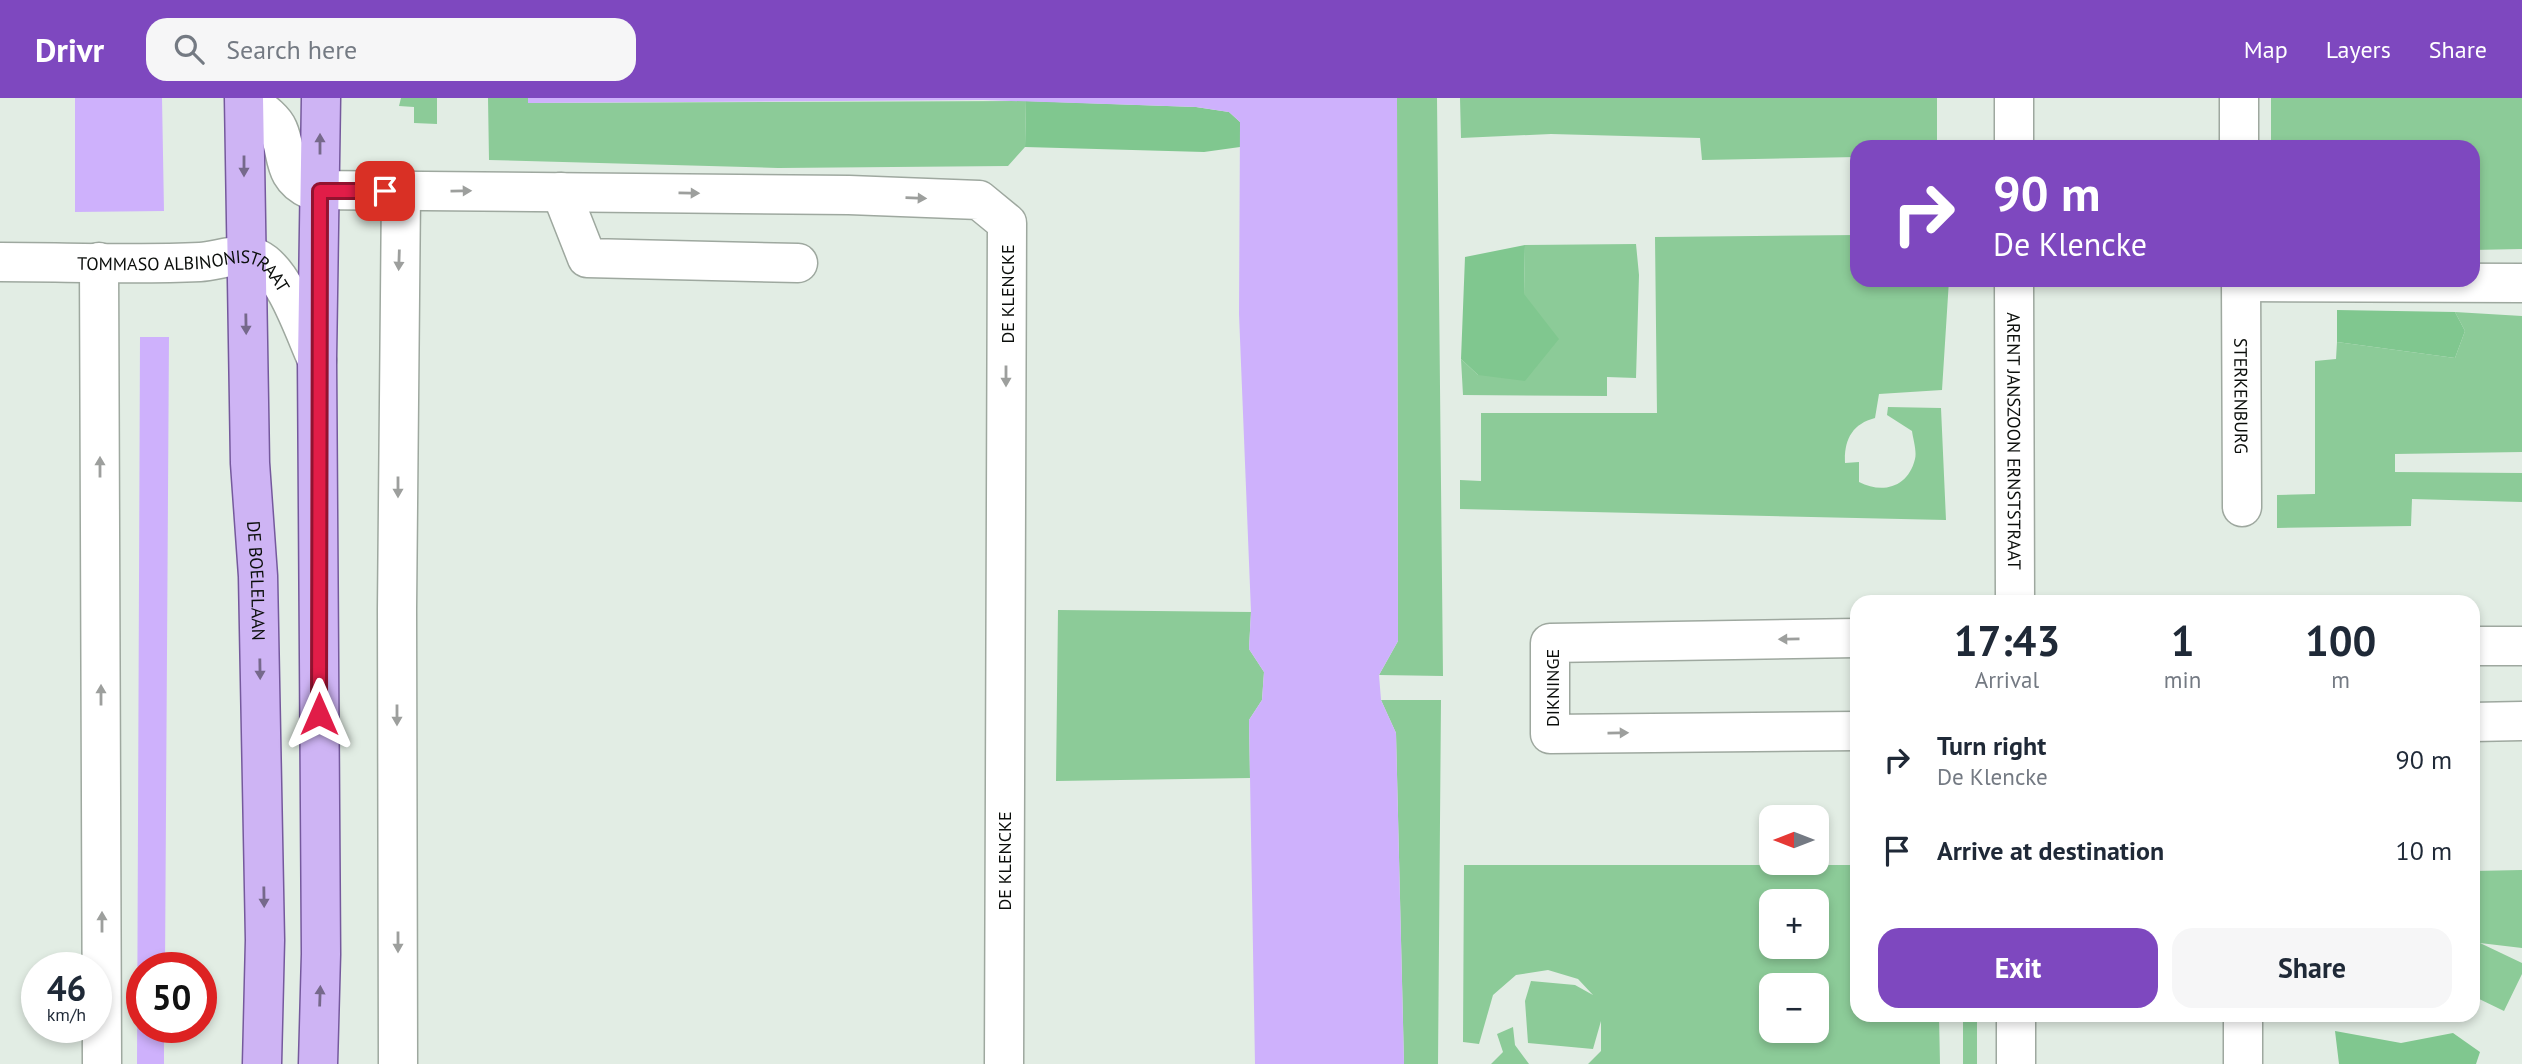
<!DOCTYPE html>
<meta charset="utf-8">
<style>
:root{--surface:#fff;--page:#f6f6f7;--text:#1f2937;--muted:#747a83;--accent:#7e48bf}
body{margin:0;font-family:"PT Sans",sans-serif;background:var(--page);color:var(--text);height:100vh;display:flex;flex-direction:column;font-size:26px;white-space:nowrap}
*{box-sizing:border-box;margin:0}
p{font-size:23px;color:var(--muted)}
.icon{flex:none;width:38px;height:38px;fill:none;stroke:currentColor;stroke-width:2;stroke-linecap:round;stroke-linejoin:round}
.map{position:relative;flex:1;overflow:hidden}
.drawer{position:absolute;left:1850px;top:497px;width:630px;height:427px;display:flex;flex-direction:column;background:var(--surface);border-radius:21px;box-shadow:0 4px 10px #0003}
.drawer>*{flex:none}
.top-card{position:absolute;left:1850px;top:42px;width:630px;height:147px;border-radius:21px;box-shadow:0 4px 10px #0003;background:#7e48bf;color:#fff;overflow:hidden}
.needle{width:46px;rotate:270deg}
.buttons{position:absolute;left:1759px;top:707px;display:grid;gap:14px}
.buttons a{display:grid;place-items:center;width:70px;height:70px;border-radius:14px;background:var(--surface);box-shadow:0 4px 10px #0003;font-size:35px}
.speed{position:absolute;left:21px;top:854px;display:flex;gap:14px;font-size:35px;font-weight:700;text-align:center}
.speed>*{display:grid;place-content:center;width:91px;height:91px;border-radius:50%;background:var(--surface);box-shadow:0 4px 10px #0003;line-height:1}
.speed small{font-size:18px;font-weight:400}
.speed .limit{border:10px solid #d22;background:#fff;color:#111}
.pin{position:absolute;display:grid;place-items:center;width:60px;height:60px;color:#fff;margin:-30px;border-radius:14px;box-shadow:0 4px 10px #0006}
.me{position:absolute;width:77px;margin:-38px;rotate:0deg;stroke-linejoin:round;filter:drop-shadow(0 0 5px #0008)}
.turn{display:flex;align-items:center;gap:24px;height:147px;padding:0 28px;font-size:32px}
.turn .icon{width:91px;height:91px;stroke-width:2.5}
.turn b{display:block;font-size:49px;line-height:60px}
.eta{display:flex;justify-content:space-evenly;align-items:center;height:119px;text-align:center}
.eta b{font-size:42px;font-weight:700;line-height:49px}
.button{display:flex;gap:14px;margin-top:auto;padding:14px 28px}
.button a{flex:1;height:80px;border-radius:21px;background:var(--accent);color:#fff;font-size:28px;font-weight:700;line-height:80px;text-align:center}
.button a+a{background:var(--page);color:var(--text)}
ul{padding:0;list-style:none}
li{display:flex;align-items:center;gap:21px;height:91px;padding:0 28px}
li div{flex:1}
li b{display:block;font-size:26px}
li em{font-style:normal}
header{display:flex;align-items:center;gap:42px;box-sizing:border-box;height:98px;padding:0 35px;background:var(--accent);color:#fff}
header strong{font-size:33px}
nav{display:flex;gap:38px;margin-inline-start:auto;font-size:24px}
.search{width:490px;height:63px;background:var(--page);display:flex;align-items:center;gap:18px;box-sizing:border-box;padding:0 24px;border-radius:21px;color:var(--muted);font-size:26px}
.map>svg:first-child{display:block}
.green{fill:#8ccb98;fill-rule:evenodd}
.forest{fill:#80c78f}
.water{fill:#ceb1fc}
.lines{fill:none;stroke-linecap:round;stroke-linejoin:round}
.minor-casing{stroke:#9ea89f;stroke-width:41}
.major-casing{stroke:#75599d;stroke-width:41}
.minor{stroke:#fff;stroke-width:38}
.major{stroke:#ceb4f4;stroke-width:38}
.oneway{fill:#76698b}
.oneway2{fill:#9d9f9d}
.route-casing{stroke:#92132f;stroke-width:18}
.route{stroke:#e11d48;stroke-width:12}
.labels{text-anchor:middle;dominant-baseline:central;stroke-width:7;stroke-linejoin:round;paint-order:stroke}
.street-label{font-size:18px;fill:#0b0e0b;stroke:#fff}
</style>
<header>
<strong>Drivr</strong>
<div class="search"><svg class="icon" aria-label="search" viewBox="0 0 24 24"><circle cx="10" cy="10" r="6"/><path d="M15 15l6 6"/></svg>Search here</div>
<nav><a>Map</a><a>Layers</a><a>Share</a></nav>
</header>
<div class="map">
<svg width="2522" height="966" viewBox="0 0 2522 966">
<rect width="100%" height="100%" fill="#e2ede4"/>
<!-- green -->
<path class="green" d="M401,0H437V26L414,25V9L399,8Z
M488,0H528V5L1026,3L1025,49L1008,68L778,70L489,62Z
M1397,0H1437L1443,578L1379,577L1398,543Z
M1460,0H1937V49H1857V59L1702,62L1700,40L1551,36L1461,40Z
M2271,0H2522V151L2473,152V49H2271Z
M1857,137V182H1949L1942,292L1879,296L1875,320C1852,326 1844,342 1845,365L1859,364V384C1882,396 1908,390 1915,361C1917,353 1913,341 1912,333L1887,317L1888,309L1941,310L1946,422L1460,411V382L1481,383V315H1657L1655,139Z
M1636,146L1639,177L1636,280L1607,279V298L1463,297L1461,261L1478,277L1524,196L1525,147Z
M2455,214L2522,218V354L2395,356V374L2522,375V404L2412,401L2411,428L2277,430V397L2315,396V263L2336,261L2337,244L2455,260L2465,233Z
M1058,512L1251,514L1249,551L1264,574L1262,602L1249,622L1250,680L1056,683Z
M1381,602H1441L1438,966H1404L1396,635Z
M1464,767H1857V917H1939L1940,966H1588L1601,953V923L1593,951L1528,945L1525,903L1531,883L1575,887L1593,897L1578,881L1548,872L1516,877L1493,897L1479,946L1463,944ZM1771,803H1816V849H1771ZM1771,887H1816V933H1771Z
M2522,772V850L2480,845L2522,865V876L2504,913L2473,898V773Z
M1963,917H1977V966H1963Z
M1513,929L1515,947L1529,966H1491L1503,954L1497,936Z"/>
<!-- forest -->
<path class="forest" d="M1026,3L1196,9L1229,14L1240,24V49L1204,54L1025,49Z
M1525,147L1524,196L1559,241L1525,283L1478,277L1461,261L1465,159Z
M2337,212L2455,214L2465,233L2455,260L2337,244Z
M2335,933L2401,945L2453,935L2480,954L2476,966H2339Z"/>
<!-- water -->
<path class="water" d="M75,0H162L164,113L75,114Z
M528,0H1397L1398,543L1379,577L1381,602L1396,635L1404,966H1255L1249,622L1262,602L1264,574L1249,551L1251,514L1239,216L1240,24L1229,14L1196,9L983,2L528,5Z
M140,239H169L165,870H142V929H164V966H137Z"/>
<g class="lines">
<!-- minor casing -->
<g class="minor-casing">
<g id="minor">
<path d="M245,0C254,8 273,19 278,31C289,56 281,79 311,92L849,97L979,102L1007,125L1004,966"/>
<path d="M2014,0V49"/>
<path d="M2239,0V49"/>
<path d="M561,94L587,160L798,165"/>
<path id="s1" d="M0,164C66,164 134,167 200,164C218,163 241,153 258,161C285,174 305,236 317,262"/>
<path d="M99,164L102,966"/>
<path id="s2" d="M2014,182L2015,504"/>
<path id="s3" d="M2241,182L2242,409"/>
<path d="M2241,184L2522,185"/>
<path d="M1857,540L1550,545V636L1857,633"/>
<path d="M2473,548H2522"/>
<path d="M2473,624L2522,623"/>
<path d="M2016,917V966"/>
<path d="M2243,917V966"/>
<path d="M398,966L397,511L401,94"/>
</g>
</g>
<!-- major casing -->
<g class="major-casing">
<g id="major">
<path id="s4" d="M244,0L250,365L258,478L265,842L262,966"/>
<path d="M318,966L321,856L317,262L321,0"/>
</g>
</g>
<!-- minor -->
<use href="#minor" class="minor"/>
<!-- major -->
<use href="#major" class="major"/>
</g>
<!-- one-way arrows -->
<defs><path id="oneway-solid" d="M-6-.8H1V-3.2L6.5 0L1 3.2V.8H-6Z" transform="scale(1.75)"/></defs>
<g class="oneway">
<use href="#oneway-solid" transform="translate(320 46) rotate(-90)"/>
<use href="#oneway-solid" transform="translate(244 68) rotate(90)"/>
<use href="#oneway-solid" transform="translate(246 226) rotate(89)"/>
<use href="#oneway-solid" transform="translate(260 571) rotate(89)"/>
<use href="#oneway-solid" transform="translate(264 799) rotate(89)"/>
<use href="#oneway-solid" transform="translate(320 898) rotate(-88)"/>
</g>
<g class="oneway2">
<use href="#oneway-solid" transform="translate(461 93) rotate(-1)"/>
<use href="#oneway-solid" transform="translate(689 95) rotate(1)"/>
<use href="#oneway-solid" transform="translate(916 100) rotate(2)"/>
<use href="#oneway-solid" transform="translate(399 162) rotate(92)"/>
<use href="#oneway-solid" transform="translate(1006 278) rotate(90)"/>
<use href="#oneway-solid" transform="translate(100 369) rotate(-90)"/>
<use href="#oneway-solid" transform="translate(398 389) rotate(90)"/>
<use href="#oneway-solid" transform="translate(1789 541) rotate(179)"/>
<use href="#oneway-solid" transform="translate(101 597) rotate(-90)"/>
<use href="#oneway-solid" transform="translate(397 617) rotate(90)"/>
<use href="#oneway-solid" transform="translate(1618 635) rotate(-1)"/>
<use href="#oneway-solid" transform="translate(102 824) rotate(-90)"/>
<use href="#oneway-solid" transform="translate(398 844) rotate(90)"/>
</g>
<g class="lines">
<!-- route casing -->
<g class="route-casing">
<path id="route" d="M319,616L320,93H385"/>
</g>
<!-- route -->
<use href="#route" class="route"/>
</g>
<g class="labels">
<!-- street labels -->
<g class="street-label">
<text stroke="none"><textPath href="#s1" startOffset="189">TOMMASO ALBINONISTRAAT</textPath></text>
<text transform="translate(1007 196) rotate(-90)">DE KLENCKE</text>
<text stroke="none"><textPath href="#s3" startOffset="116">STERKENBURG</textPath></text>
<text stroke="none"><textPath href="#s2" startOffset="161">ARENT JANSZOON ERNSTSTRAAT</textPath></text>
<text stroke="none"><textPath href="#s4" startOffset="483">DE BOELELAAN</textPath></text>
<text transform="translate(1552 590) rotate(-90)">DIKNINGE</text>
<text transform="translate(1004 763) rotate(-90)">DE KLENCKE</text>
</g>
</g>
</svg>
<div class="buttons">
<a><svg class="needle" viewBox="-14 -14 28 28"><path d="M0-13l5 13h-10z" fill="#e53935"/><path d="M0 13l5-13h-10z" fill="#747a83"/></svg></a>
<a>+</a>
<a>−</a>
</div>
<div class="speed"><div>46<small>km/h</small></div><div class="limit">50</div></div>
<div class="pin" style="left:385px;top:93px;background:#d93025"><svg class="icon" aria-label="arrive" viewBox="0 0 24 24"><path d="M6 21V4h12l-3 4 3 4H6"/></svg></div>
<svg class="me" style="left:319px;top:616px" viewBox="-20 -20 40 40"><path d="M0-17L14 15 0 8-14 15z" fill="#e11d48" stroke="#fff" stroke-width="4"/></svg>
<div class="top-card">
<div class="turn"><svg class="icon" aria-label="right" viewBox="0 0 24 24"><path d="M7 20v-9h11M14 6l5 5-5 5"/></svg><div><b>90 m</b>De Klencke</div></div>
</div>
<section class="drawer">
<div class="eta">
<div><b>17:43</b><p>Arrival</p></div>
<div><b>1</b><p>min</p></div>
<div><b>100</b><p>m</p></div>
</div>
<ul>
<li><svg class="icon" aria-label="right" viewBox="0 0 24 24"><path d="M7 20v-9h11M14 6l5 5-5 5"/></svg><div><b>Turn right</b><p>De Klencke</p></div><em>90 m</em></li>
<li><svg class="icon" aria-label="arrive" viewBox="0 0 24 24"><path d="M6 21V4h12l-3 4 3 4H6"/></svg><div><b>Arrive at destination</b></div><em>10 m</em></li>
</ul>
<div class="button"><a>Exit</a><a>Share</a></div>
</section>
</div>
